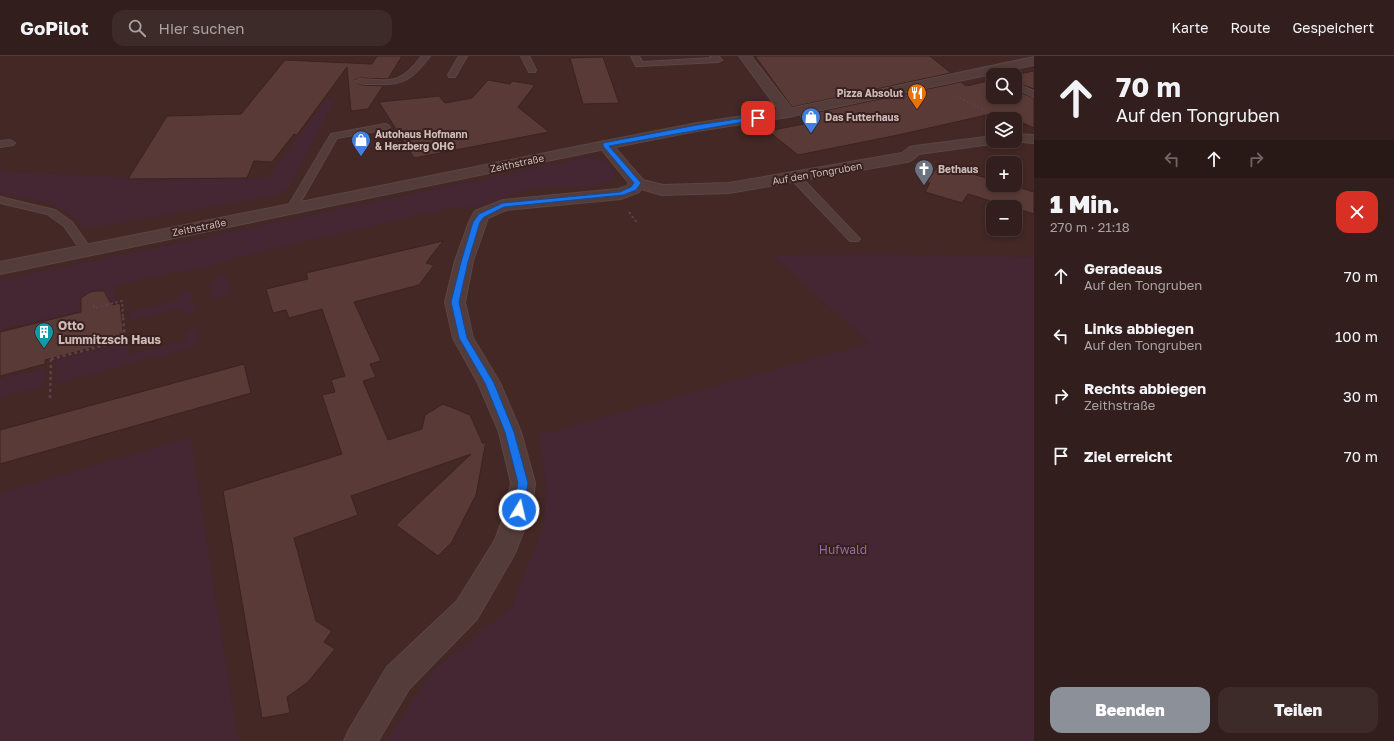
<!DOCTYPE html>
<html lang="de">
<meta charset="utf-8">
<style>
:root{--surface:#321e1c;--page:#3d2b29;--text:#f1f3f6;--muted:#a8a2a3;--line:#4d3c3b;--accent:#8c9099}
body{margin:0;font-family:"Golos Text",sans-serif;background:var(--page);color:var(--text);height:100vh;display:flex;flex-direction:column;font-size:15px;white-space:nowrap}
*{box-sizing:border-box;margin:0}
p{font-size:13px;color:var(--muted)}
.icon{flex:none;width:22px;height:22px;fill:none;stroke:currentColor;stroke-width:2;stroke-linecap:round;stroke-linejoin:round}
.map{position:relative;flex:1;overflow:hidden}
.side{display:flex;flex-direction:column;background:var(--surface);width:360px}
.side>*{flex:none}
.top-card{background:#321e1c;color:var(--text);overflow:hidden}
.controls{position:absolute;left:986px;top:12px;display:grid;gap:8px}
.controls a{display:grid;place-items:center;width:36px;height:36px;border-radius:8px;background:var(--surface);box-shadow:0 2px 6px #0003,0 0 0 1px var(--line);font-size:20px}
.pin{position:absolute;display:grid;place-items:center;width:34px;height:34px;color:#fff;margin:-17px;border-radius:8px;box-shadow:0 2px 6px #0006}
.me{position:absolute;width:44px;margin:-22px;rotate:9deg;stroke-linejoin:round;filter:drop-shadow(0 0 3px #0008)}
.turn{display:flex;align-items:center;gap:14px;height:84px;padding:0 16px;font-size:18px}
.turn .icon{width:52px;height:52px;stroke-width:2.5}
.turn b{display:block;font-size:28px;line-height:34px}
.lanes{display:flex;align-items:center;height:38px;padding:0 16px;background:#0003;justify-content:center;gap:20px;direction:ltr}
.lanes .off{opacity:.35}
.round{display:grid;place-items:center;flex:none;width:42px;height:42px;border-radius:12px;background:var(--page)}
.overview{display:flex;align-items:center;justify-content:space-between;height:68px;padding:0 16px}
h1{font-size:24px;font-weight:800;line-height:30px}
.primary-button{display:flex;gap:8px;margin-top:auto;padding:8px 16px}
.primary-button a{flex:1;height:46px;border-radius:12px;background:var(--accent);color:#fff;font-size:16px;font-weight:800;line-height:46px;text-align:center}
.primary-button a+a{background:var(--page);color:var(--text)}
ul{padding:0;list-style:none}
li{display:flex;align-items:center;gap:12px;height:60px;padding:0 16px}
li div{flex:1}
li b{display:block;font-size:15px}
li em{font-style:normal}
header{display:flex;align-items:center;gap:24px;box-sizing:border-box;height:56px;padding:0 20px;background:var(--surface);border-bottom:1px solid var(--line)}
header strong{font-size:19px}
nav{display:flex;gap:22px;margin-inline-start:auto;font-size:14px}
.search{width:280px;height:36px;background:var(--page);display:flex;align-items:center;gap:10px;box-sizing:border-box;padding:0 14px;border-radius:12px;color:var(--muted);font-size:15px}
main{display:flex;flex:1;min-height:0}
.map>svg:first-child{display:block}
.green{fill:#442732}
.building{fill:#5a3a37;stroke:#3a2320}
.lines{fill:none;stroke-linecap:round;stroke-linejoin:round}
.service-casing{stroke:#5c4644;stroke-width:2}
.minor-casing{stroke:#5c4644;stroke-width:2}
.tertiary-casing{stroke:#5c4644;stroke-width:2}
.path-far2{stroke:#5c414c;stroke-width:1.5;stroke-dasharray:2 2;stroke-linecap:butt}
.path-far1{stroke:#5c414c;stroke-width:2;stroke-dasharray:2.5 2.5;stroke-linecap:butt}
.path{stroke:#5c414c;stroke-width:2.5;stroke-dasharray:3 3;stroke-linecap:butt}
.service{fill:#533c3a;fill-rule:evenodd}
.minor{fill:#533c3a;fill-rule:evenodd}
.tertiary{fill:#533c3a;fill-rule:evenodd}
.route{fill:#1a73e8;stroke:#114b97}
.labels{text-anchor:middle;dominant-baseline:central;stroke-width:4;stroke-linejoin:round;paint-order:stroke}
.far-poi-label{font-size:10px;font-weight:bold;fill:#cdbab7;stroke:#38211e;text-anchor:start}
.far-street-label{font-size:10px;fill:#cdbab7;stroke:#38211e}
.poi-label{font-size:12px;font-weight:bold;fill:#cdbab7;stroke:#38211e;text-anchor:start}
.park-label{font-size:12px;fill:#926d9f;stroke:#38211e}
</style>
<header>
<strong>GoPilot</strong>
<div class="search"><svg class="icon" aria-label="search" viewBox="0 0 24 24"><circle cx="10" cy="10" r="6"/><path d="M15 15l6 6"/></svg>Hier suchen</div>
<nav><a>Karte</a><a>Route</a><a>Gespeichert</a></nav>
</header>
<main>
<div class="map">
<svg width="1034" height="685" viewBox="0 0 1034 685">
<rect width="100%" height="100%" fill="#432825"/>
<!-- green -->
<path class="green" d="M336,42L291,129L276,140L85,173L70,158L47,147L0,137V113L9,116L126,121L128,123L267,122L326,43Z
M592,100C604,103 613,109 615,122C595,136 566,129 543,131C521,133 502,145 481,150C471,152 460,151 450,152L242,200L224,207L181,217V215L114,230L115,247L0,274V224Z
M880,198L1034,201V685H386L432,615L512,550L543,470L547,440L539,379L869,287L771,199Z
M227,218L231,238L212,243C208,225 209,222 227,218Z
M184,235L191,236L195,253L194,256L185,259L182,258L181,252L130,265L129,256L178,244V239Z
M192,272L198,274C200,285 198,288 188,293L56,327V304L128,285L130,298L187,284L186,277Z
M45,312V330L0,341V323Z
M191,381L238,685H0V437Z"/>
<!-- building -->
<path class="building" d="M377,0H402L388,23L360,22L355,24L357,27L362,29L383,30L368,53L351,55L347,11L297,79L294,78L272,106L254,105L247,122L128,123L167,60L241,58L285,4L372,8Z
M755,0H930L951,17L792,51Z
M603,1L619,47L583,48L570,2Z
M1034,15V33L1015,26L1014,19Z
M488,24L510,28L512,25L535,29L518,51L549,76L414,102L379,46L439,40L445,47L472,42Z
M993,24V41H1015V34L1034,42V72L1000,56L898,79L798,99L768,75L804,68L799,60L961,26L966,30Z
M939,108L993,124V129H1011L1034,136V158L968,138L962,147L925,136L930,127L927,126Z
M443,185L426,207L434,209L419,229L354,246L381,305L370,308L376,321L363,325L388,384L422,373L425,359L443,348L470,359L483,388L486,385L476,439L452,486L438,500L396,469L471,398L351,440L358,459L294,482L316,565L332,575L324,586L335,593L308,626L287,641L290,657L262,662L223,435L342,398L322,339L335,336L331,324L345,320L322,253L289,262L286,254L273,257L266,233L308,223L306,217Z
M97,235H104L112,249L120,247L124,283L45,304V308L0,320V276L81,256V242L90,236Z
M244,308L251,337L0,408V374Z"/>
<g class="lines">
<!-- service casing -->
<g class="service-casing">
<path id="service" d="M422,0H430C413,23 403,30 374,28C368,28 360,29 356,25L360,23C393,25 401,28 422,0Z
M459,0H467L455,21H449L448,19Z
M521,0H529L536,14L535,16H529Z
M631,0H639L642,6L712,2L710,0H718L722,4L718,6L639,10H636Z
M1015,27L1034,35V41L1015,32Z
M385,68L388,69L390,71L388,73L337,82L297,152L292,155L288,154L287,152L331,78Z
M10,84L15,87L13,89L0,91V85Z
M795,118L799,119L858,181L860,183L858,185H850L791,123L790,121L791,119Z
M0,141L55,154L72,166L92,194L90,196H82L64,170L47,158L0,147Z"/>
</g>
<!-- minor casing -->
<g class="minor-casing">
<path id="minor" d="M739,0H751L793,54L795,57L793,60L788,61L783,60Z
M1015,78L1034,79V87L1010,85H1015Z
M993,80V85H1000L998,87L919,98L912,104L907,106L729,137L662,139L641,133L639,136L621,143L506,154L488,162L473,205L465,246L473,282L500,327L521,376L535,427L532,454L515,497L477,563L409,633L378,685H344L349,674L387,611L457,545L495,484L506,454L511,427L499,376L478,327L453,282L445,246L455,205L469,166L475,155L503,144L618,133L627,130L629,127L598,89L600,86L605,85L610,86L643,124L663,129L729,127L902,97L910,91L915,90Z"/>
</g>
<!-- tertiary casing -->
<g class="tertiary-casing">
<path id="tertiary" d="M1034,1V9L788,61L697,75L605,93L0,218V206L605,85L697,67L788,53Z"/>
</g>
<!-- path-far2 -->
<path class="path-far2" d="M956,40L1002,63"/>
<!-- path-far1 -->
<path class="path-far1" d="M629,156L638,168
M94,249V252L122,245L123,262"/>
<!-- path -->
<path class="path" d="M51,303L125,284L123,261
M50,342L51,303"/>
<!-- service -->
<use href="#service" class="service"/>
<!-- minor -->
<use href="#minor" class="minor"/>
<!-- tertiary -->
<use href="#tertiary" class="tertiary"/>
</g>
<!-- route -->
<path class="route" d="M758,60L760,62V63L609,90L641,127L636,134L623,139L504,151L484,161L480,166L468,206L459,246L467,282L494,327L514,376L528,427L524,454L522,457L519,458L515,457L513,454L518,427L505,376L485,327L459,282L451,246L461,206L473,166L479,158L503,147L620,136L631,131L634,127L603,90V87L697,69Z"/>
<!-- icons -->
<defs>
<g id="restaurant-pin" transform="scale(1)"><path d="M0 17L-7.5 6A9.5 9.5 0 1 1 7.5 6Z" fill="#e8710a" stroke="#38211e"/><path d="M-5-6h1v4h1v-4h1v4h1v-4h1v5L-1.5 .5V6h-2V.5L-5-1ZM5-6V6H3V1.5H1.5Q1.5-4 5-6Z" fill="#fff"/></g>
<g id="shop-pin" transform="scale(1)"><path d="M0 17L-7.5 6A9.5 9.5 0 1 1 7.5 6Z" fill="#3f7fe0" stroke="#38211e"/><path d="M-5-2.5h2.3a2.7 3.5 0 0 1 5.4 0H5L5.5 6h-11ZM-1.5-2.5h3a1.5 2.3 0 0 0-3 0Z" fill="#fff"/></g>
<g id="church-pin" transform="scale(1)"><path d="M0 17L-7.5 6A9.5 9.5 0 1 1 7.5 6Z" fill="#6b7280" stroke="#38211e"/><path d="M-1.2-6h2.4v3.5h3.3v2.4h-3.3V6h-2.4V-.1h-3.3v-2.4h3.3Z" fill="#fff"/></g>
<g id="building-pin" transform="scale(1)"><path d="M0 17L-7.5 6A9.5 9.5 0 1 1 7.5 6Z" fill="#0f9aa8" stroke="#38211e"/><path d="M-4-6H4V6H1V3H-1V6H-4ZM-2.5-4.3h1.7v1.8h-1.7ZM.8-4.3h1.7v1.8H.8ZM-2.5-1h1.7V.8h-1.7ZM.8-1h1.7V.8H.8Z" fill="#fff"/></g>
</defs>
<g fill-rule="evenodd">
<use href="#restaurant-pin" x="917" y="37"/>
<use href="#shop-pin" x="811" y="61"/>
<use href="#shop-pin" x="361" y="84"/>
<use href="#church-pin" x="924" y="113"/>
<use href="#building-pin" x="44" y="276"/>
</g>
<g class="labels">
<!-- far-poi labels -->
<g class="far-poi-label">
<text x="903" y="37" text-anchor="end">Pizza Absolut</text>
<text x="825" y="61">Das Futterhaus</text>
<text x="375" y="78">Autohaus Hofmann<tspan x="375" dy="12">&amp; Herzberg OHG</tspan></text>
<text x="938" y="113">Bethaus</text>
</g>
<!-- far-street labels -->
<g class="far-street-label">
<text transform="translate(517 107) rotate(-12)">Zeithstraße</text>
<text transform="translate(817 117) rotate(-10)">Auf den Tongruben</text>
<text transform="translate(199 171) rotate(-11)">Zeithstraße</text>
</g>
<!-- poi labels -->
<g class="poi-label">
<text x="58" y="269">Otto<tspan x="58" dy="14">Lummitzsch Haus</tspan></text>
</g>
<!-- park labels -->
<g class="park-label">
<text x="843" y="493">Hufwald</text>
</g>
</g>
</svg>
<div class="controls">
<a><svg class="icon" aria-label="search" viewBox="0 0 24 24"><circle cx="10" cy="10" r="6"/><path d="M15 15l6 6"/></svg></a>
<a><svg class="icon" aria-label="layers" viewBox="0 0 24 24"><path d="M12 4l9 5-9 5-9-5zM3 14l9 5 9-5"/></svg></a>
<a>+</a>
<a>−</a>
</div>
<div class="pin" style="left:758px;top:62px;background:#d93025"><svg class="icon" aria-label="arrive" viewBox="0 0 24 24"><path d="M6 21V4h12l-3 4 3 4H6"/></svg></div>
<svg class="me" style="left:519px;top:454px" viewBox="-20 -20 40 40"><circle r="17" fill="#1a73e8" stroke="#fff" stroke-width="3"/><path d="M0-11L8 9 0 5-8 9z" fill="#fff"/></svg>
</div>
<section class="side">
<div class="top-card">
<div class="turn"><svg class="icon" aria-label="ahead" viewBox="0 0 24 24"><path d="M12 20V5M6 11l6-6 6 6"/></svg><div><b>70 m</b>Auf den Tongruben</div></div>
<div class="lanes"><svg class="icon off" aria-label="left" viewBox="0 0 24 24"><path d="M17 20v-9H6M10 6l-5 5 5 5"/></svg><svg class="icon" aria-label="ahead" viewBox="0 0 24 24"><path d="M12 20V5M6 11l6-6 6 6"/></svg><svg class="icon off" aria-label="right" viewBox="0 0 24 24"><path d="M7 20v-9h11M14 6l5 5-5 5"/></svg></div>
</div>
<div class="overview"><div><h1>1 Min.</h1><p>270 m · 21:18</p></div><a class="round" style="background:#d93025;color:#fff"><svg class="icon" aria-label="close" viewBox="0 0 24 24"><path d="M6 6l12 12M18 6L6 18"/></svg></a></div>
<ul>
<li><svg class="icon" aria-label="ahead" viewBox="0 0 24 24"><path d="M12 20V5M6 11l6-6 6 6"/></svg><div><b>Geradeaus</b><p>Auf den Tongruben</p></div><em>70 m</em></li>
<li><svg class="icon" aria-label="left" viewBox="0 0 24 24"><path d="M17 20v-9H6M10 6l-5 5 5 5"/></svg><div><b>Links abbiegen</b><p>Auf den Tongruben</p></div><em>100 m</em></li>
<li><svg class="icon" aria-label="right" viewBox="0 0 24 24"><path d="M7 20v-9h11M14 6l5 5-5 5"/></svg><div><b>Rechts abbiegen</b><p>Zeithstraße</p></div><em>30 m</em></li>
<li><svg class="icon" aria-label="arrive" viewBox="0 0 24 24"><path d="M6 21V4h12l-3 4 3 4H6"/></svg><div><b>Ziel erreicht</b></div><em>70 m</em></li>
</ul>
<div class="primary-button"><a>Beenden</a><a>Teilen</a></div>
</section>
</main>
